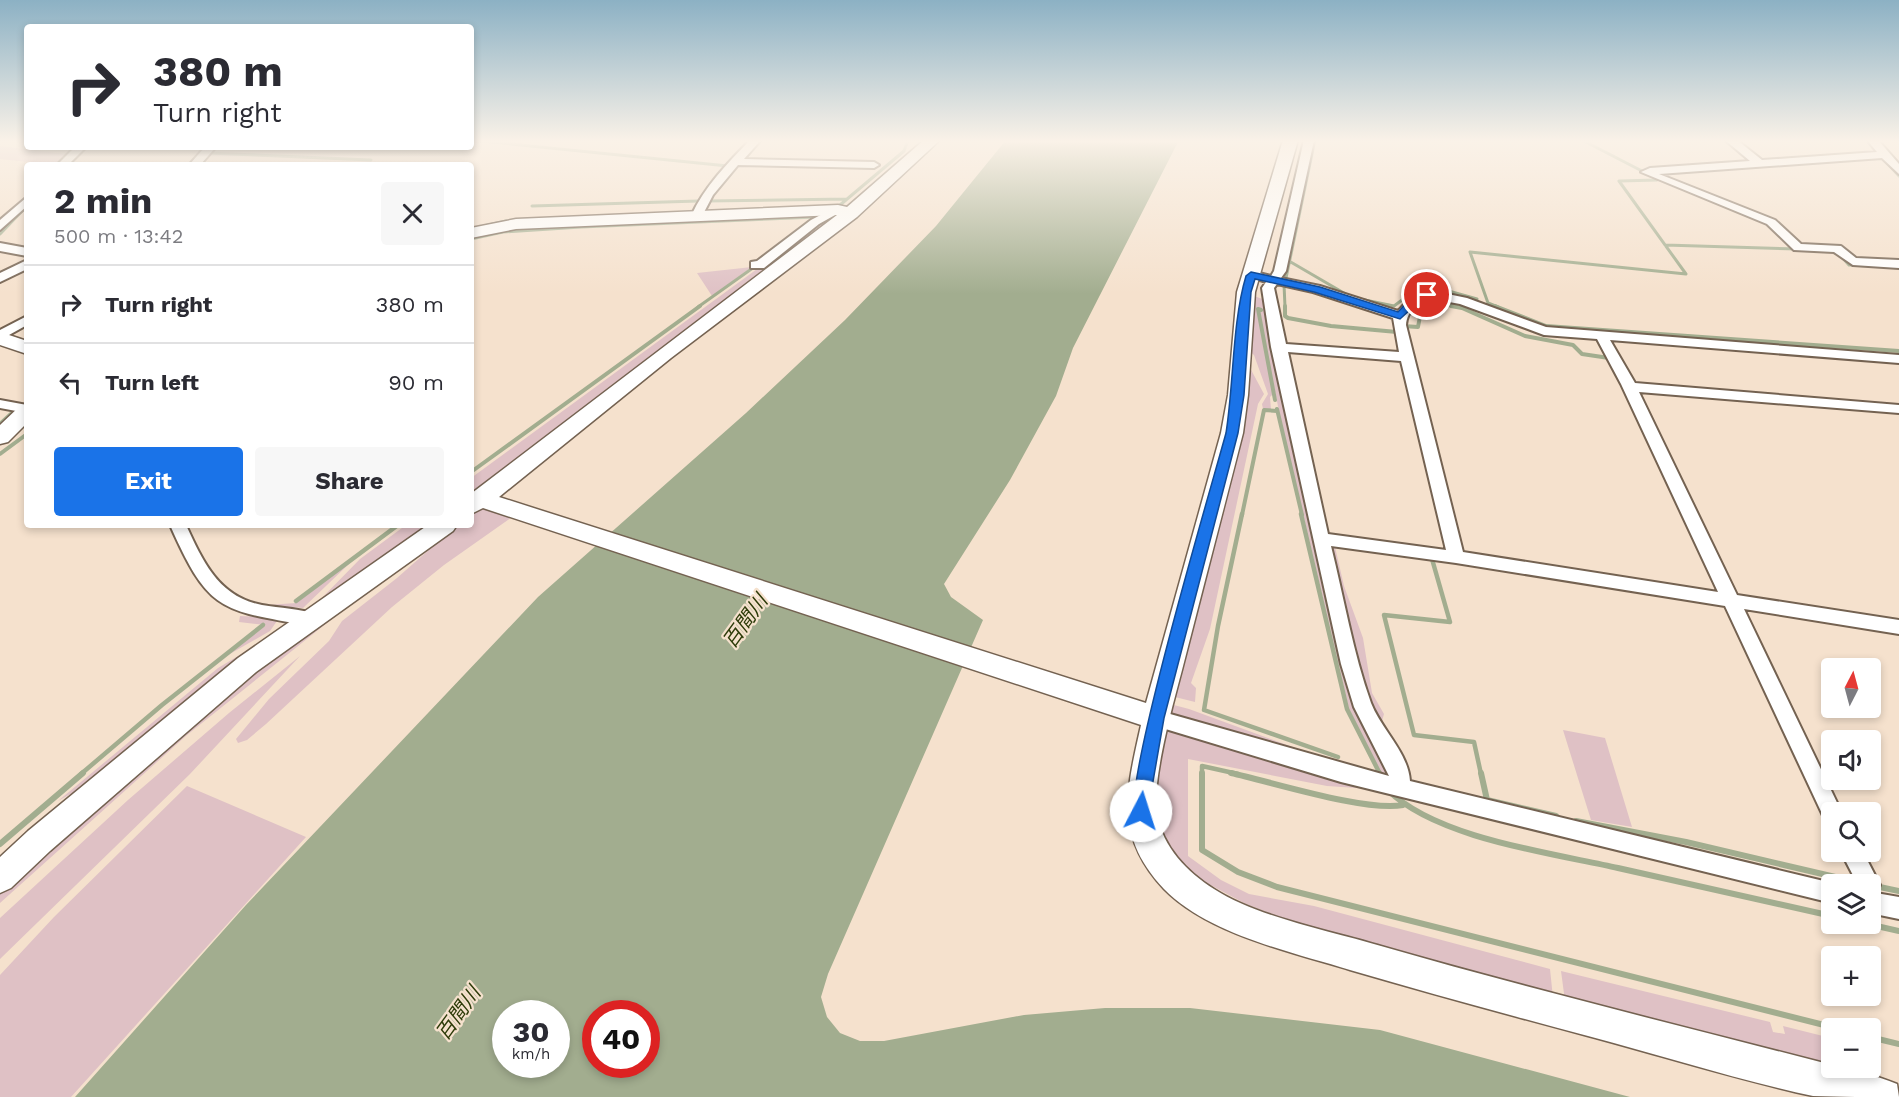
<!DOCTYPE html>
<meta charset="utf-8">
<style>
:root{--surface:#fff;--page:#f7f7f7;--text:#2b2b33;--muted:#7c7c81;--line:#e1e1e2;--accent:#1a73e8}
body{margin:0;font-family:"Work Sans","Noto Sans JP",sans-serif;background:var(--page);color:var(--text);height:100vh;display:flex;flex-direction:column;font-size:22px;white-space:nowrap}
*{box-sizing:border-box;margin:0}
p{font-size:20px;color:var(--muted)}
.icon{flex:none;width:33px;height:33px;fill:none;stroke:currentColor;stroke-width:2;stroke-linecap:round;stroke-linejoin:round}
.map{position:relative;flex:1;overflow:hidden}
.drawer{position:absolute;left:24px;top:162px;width:450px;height:366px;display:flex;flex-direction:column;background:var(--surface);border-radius:6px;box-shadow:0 3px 9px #0003}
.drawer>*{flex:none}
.hud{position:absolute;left:24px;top:24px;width:450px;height:126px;border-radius:6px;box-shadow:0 3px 9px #0003;background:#fff;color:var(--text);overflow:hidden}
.needle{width:39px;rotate:6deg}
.tools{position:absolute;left:1821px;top:658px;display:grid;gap:12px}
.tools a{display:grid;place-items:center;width:60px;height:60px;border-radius:6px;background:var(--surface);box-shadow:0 3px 9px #0003;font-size:30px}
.speed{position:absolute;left:492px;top:1000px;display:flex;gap:12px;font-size:30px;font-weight:700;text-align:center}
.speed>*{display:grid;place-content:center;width:78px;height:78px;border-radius:50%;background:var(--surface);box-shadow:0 3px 9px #0003;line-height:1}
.speed small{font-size:15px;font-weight:400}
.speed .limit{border:9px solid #d22;background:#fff;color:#111}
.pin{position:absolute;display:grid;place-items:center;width:51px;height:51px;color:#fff;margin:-26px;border:3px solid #fff;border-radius:50%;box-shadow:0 2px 6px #0007}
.me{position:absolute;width:66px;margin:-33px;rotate:5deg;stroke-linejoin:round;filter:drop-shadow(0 0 4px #0008)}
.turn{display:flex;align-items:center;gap:21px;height:126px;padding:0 30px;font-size:27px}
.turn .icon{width:78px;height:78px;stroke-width:2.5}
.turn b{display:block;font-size:42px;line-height:51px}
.round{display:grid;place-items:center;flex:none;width:63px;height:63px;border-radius:6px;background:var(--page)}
.head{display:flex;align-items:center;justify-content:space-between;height:102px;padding:0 30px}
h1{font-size:36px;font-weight:700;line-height:45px}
.cta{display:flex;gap:12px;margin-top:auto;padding:12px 30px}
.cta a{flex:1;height:69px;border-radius:6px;background:var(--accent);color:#fff;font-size:24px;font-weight:700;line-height:69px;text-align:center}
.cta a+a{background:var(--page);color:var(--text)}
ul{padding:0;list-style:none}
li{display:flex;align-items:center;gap:18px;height:78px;padding:0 30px;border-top:2px solid var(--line)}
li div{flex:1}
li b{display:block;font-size:22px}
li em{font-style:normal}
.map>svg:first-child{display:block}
.green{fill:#dfc1c5}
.water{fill:#a2ad8f;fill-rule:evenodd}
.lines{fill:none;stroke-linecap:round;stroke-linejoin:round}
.stream-far3{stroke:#a2ad8f;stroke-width:3}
.stream-far2{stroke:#a2ad8f;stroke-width:4}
.stream-far1{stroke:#a2ad8f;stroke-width:4.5}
.stream{stroke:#a2ad8f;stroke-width:6}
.street-casing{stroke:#746251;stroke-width:4}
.secondary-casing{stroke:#746251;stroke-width:3}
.street{fill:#fff;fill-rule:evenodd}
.secondary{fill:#fff;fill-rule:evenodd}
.route{fill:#1a73e8;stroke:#114b97;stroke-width:1.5}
.labels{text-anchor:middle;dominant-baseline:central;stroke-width:4.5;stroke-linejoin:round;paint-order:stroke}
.water-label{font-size:20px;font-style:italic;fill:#2d3b09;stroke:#f5e1cd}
</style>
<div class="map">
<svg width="1899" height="1097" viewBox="0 0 1899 1097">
<rect width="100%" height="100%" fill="#f5e1cd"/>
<!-- green -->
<path class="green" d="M0,146L66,154L68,155L58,165L0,159Z
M833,216L835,218L471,499V478L753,272L814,224Z
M752,267L712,296L697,273Z
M1254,296L1265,300L1318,544L1391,773L1380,772L1349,709L1281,421L1258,308L1273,394L1270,397L1271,410L1263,409L1262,404L1268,394L1254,355L1248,350Z
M1249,366L1264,394L1258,404L1210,629L1191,683L1196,688L1195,702L1171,696Z
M486,507L512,517L444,565L392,607L266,724L247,740L238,743L236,739L269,699L329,641L342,621L397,578L457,525H471V513Z
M406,525H434L314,606L360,559Z
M1340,544L1335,547L1344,586L1363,638L1372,693L1384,714L1382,721L1370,712L1328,546Z
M351,562L303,608L268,605L296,603Z
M373,586L187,735L0,903V888L210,702Z
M240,616L279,618L270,631L228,655L266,625L239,622Z
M273,635L106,774L58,801L218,668Z
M300,656L190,774L0,959V918L128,800L229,713Z
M1170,704L1189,709L1339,764L1184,721L1173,714Z
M1171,730L1372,789L1327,786L1188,759V856L1221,880L1249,894L1314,906L1550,969L1553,998L1327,936L1246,904L1188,873L1163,844L1153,806L1161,738Z
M1563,730L1605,738L1632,827L1591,820Z
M187,786L306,837L71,1097H0V975L54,917Z
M1561,971L1770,1022L1773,1032L1785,1034L1783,1026L1831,1038L1832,1068H1870L1872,1048L1882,1083L1565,1001Z"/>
<!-- water -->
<path class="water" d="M1006,140H1179L1073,348L1056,396L1010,480L944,584L951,597L983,620L828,974L821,997L827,1017L840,1033L860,1041H884L1024,1015L1105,1008H1190L1380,1030L1630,1097H75L246,905L538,597L746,413L845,320L936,226ZM506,1014H556V1065H506ZM596,1014H646V1065H596Z"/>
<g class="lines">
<!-- stream-far3 -->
<path class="stream-far3" d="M472,140L728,166
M1582,140L1642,171L1648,170
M209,153L371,160
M1885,161L1899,176
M68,165L87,147
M706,201L847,199
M840,205L904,151L908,140
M532,206L698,201
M471,229L506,221
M0,234L27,206
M471,239L503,232L581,227L816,217
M1665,245L1797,249
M1840,255L1849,265H1858
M1289,261L1349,296
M1286,278L1315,140
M1284,284L1285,307
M1360,299L1394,306L1414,291L1423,289L1445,290L1477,299
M698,307L757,265
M1422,307V305L1441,304L1459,307
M1498,307L1488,303L1470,252L1686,274L1619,181L1657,180"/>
<!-- stream-far2 -->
<path class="stream-far2" d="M1285,306V316L1288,318L1331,326L1397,332
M1451,306L1462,308L1525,336L1573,345L1582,354L1609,358
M1495,306L1546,326L1899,351
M1261,310L1258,309L1275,400
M1403,326L1418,327L1422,306
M1277,409L1302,515
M0,424L13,412
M0,454L27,434
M471,472L700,306
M1242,515L1264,410L1277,411"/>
<!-- stream-far1 -->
<path class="stream-far1" d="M1242,514L1218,626L1204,710L1338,757
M1301,514L1347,709L1380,774
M1432,559L1450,622L1384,615L1414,735L1474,742L1481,774
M296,601L398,525
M81,774L162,705L263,625
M1202,774V766L1238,774"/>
<!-- stream -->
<path class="stream" d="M1202,773V850L1238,872L1277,887L1840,1029
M1231,773C1272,782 1366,812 1403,805
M1379,773L1381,777
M1481,773L1487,800L1556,816
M1388,790C1436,838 1551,853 1618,868C1690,884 1761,900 1832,916
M1576,821L1686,842L1861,883
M0,844L83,773
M1875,886L1899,891
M1868,924L1899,931
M1870,1037L1899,1044"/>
<!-- street casing -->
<g class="street-casing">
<path id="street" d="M750,140H761L744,159L874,162L879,165L874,168L738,165L713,195L701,218H693L691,216C705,186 727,164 750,140Z
M1304,140H1314L1286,271L1281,278L1320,286L1398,311L1413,295L1433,291L1467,298L1546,327L1899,355V363L1610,340L1635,383L1899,405V413L1639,392L1737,595L1899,620V634L1744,609L1842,813H1832V822L1825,820L1725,606L1456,563L1331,546C1344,598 1353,653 1371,703C1381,729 1408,752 1410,781L1832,883L1838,885H1832V903L1341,782L1149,724L1146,718L1149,712L1156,710L1389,776L1354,707L1341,664L1271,347L1262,288L1266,282L1245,275L1251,271L1271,276L1274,271ZM1277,284L1313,292L1393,318L1399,352L1286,344L1274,288ZM1433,299L1460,304L1544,335L1597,339L1621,384L1718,592L1463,552L1406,325C1407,310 1419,301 1433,299ZM1288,352L1401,361L1446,550L1328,534Z
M1725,140H1737L1762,160L1877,152L1867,140H1878L1899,164V174L1882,158L1659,174L1775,220L1801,244L1841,246L1856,258L1899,260V268L1853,265L1834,252L1794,250L1767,224L1641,172L1650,168L1750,161Z
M75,147H86L68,165H57Z
M205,147H216L200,165H189Z
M27,197V206L0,230V220Z
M834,208L844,210L819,224L764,268H751V262L757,261L811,220Z
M0,243L27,248V256L0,251Z
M27,260V269L0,282V273Z
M27,316V325L0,340V330Z
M0,400L27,405V413L0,408Z
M170,525H186C203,562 219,597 262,605C280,608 300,609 317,614L320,619L317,624L311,626C221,610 209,613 170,525Z
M1841,852H1863L1880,885L1876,893L1899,897V919L1870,913V885H1858Z"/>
</g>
<!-- secondary casing -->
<g class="secondary-casing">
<path id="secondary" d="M924,140H940L857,217L671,358L499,497L1146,703L1221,433L1228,395L1237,292L1283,140H1298L1255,292L1248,395L1243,433C1223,512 1202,591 1182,670C1173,704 1151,782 1157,815C1163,847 1187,872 1214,889C1257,917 1331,931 1381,946C1530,989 1681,1026 1832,1065V1068C1853,1068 1877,1076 1897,1084L1899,1097C1872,1097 1840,1097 1813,1096C1738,1080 1663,1056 1588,1036C1509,1015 1429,993 1350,970C1291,952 1208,934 1164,889C1113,835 1127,789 1141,725L483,508L471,514L472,493L837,215L516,229L471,238V228L516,219L838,205L847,207Z
M0,332L27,341V354L0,345Z
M27,404V423L8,442L0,444V425L20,406Z
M428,525H457L453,531L256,672L50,851L11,888L0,893V857L28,831L238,658Z"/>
</g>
<!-- street -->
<use href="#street" class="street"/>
<!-- secondary -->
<use href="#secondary" class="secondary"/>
</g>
<!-- sky -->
<linearGradient id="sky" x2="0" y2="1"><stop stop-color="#8cb1c4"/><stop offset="0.48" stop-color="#faf2e8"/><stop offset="1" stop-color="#faf2e8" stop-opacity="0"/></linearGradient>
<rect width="1899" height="294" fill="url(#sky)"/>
<!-- route -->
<path class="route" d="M1251,272L1320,287L1398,312L1413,296L1427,292L1432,295L1421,300L1400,319L1314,292L1255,279L1251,292L1244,395L1238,433L1164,718L1147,816L1141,818L1135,816C1122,787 1212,485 1226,433C1234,383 1232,323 1246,276Z"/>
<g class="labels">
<!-- water labels -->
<g class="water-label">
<text transform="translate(745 621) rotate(-54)">百間川</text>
<text transform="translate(458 1013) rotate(-54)">百間川</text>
</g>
</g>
</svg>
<div class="tools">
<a><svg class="needle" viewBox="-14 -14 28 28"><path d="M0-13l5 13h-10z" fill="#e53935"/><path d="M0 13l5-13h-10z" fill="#7c7c81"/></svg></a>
<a><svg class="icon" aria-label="sound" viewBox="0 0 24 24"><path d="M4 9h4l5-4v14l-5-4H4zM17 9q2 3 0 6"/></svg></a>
<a><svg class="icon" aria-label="search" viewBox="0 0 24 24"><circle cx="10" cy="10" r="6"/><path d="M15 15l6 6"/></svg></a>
<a><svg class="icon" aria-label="layers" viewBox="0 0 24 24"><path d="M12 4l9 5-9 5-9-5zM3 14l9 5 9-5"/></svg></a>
<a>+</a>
<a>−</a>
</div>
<div class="speed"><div>30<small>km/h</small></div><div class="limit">40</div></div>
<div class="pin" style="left:1427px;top:295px;background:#d93025"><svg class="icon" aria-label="arrive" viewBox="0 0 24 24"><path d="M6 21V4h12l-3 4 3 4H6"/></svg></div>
<svg class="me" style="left:1141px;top:811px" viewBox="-20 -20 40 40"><circle r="19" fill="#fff"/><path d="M0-13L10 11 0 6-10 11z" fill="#1a73e8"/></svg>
<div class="hud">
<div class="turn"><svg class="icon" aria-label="right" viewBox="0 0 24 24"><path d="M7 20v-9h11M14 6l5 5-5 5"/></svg><div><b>380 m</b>Turn right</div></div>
</div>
<section class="drawer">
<div class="head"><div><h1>2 min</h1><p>500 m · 13:42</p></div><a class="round"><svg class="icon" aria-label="close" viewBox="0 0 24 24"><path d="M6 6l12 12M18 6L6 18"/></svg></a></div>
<ul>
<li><svg class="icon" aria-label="right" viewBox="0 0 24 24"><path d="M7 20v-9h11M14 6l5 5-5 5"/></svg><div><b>Turn right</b></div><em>380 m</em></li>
<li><svg class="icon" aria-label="left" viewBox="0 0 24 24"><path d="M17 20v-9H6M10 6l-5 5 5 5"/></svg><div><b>Turn left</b></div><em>90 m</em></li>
</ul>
<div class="cta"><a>Exit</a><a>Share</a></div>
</section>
</div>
